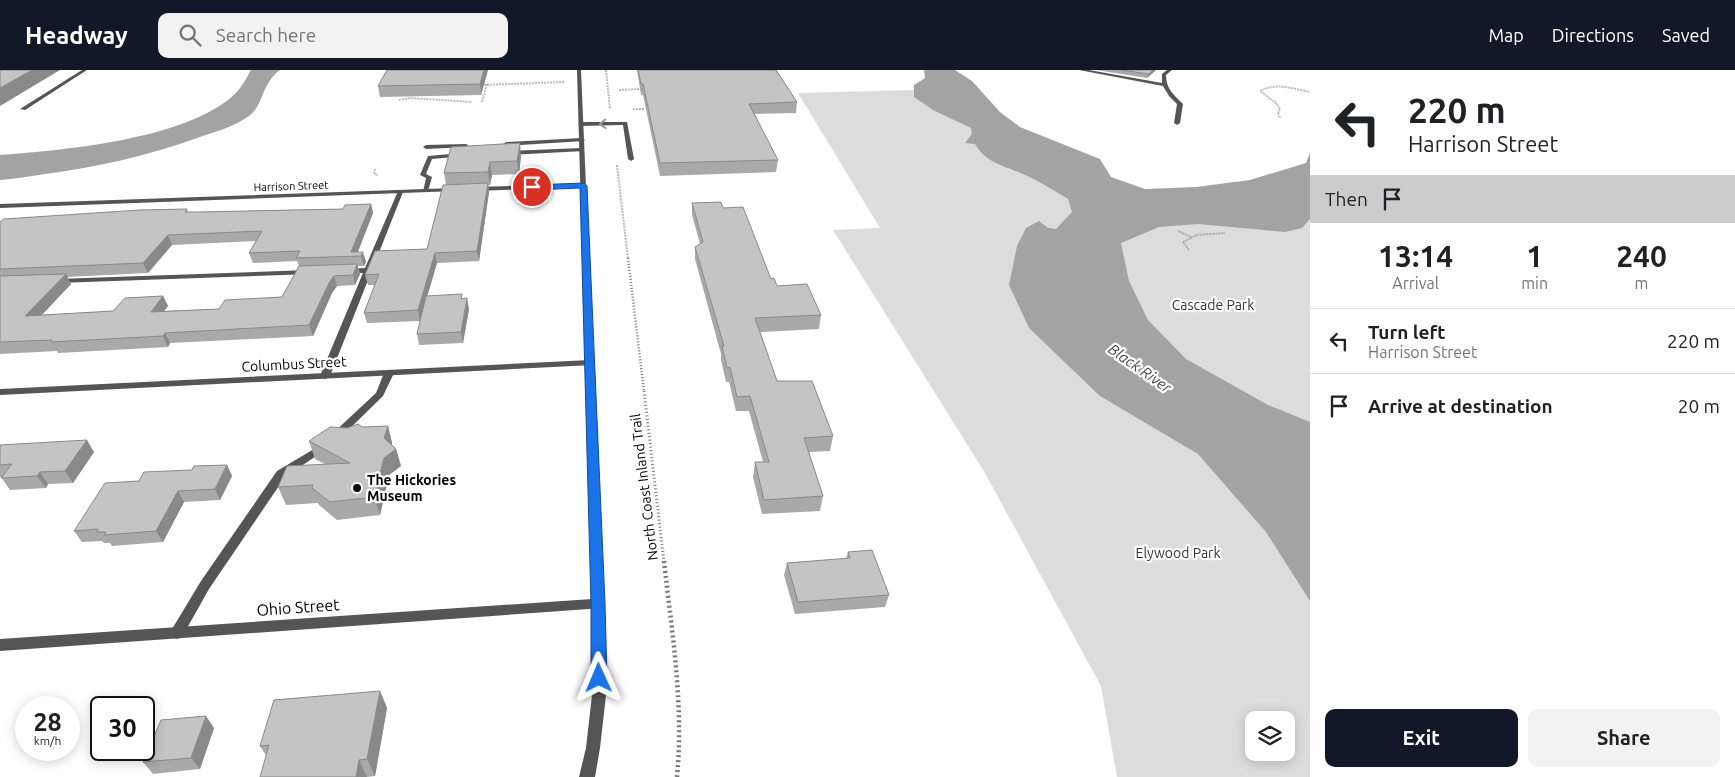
<!DOCTYPE html>
<style>
:root{--surface:#fff;--page:#f2f2f2;--text:#202124;--muted:#757577;--line:#e0e0e0;--accent:#111827}
body{margin:0;font-family:Ubuntu,sans-serif;background:var(--page);color:var(--text);height:100vh;display:flex;flex-direction:column;font-size:19px;white-space:nowrap}
*{box-sizing:border-box;margin:0}
p{font-size:16px;color:var(--muted)}
.icon{flex:none;width:28px;height:28px;fill:none;stroke:currentColor;stroke-width:2;stroke-linecap:round;stroke-linejoin:round}
.map{position:relative;flex:1;overflow:hidden}
.side{display:flex;flex-direction:column;background:var(--surface);width:425px}
.side>*{flex:none}
.top-card{background:#fff;color:var(--text);overflow:hidden}
.buttons{position:absolute;left:1245px;top:641px;display:grid;gap:10px}
.buttons a{display:grid;place-items:center;width:50px;height:50px;border-radius:10px;background:var(--surface);box-shadow:0 2px 12px #0003;font-size:25px}
.speed{position:absolute;left:15px;top:626px;display:flex;gap:10px;font-size:25px;font-weight:700;text-align:center}
.speed>*{display:grid;place-content:center;width:65px;height:65px;border-radius:50%;background:var(--surface);box-shadow:0 2px 12px #0003;line-height:1}
.speed small{font-size:12px;font-weight:400}
.speed .limit{border:2px solid #111;border-radius:8px;background:#fff;color:#111}
.pin{position:absolute;display:grid;place-items:center;width:42px;height:42px;color:#fff;margin:-21px;border:2px solid #fff;border-radius:50%;box-shadow:0 1px 5px #0007}
.me{position:absolute;width:55px;margin:-28px;rotate:359deg;stroke-linejoin:round;filter:drop-shadow(0 0 4px #0008)}
.turn{display:flex;align-items:center;gap:18px;height:105px;padding:0 15px;font-size:22px}
.turn .icon{width:65px;height:65px;stroke-width:2.5}
.turn b{display:block;font-size:35px;line-height:42px}
.then{display:flex;align-items:center;height:48px;padding:0 15px;background:#0003;gap:10px;font-size:19px}
.eta{display:flex;justify-content:space-evenly;align-items:center;height:85px;text-align:center}
.eta b{font-size:30px;font-weight:600;line-height:35px}
.button{display:flex;gap:10px;margin-top:auto;padding:10px 15px}
.button a{flex:1;height:58px;border-radius:10px;background:var(--accent);color:#fff;font-size:20px;font-weight:600;line-height:58px;text-align:center}
.button a+a{background:var(--page);color:var(--text)}
ul{padding:0;list-style:none}
li{display:flex;align-items:center;gap:15px;height:65px;padding:0 15px;border-top:1px solid var(--line)}
li div{flex:1}
li b{display:block;font-size:19px}
li em{font-style:normal}
header{display:flex;align-items:center;gap:30px;box-sizing:border-box;height:70px;padding:0 25px;background:var(--accent);color:#fff}
header strong{font-size:24px}
nav{display:flex;gap:28px;margin-inline-start:auto;font-size:18px}
.search{width:350px;height:45px;background:var(--page);display:flex;align-items:center;gap:12px;box-sizing:border-box;padding:0 18px;border-radius:10px;color:var(--muted);font-size:19px}
main{display:flex;flex:1;min-height:0}
.map>svg:first-child{display:block}
.green{fill:#dcdcdc;fill-rule:evenodd}
.water{fill:#a3a3a3}
.lines{fill:none;stroke-linecap:round;stroke-linejoin:round}
.path-far3{stroke:#777;stroke-width:2;stroke-dasharray:0.5 1;stroke-linecap:butt}
.path-far2{stroke:#777;stroke-width:2.5;stroke-dasharray:1 2;stroke-linecap:butt}
.path-far1{stroke:#777;stroke-width:3;stroke-dasharray:1 2.5;stroke-linecap:butt}
.path{stroke:#777;stroke-width:4.5;stroke-dasharray:2 3;stroke-linecap:butt}
.service{fill:#555;fill-rule:evenodd}
.minor{fill:#555;fill-rule:evenodd}
.tertiary{fill:#555;fill-rule:evenodd}
.wall{fill:#a9a9a9;fill-rule:evenodd}
.shaded-wall{fill:#898989}
.building{fill:#c4c4c4;stroke:#898989}
.oneway{stroke:#999}
.route{fill:#1a73e8;stroke:#114b97}
.poi-dot{fill:#000;stroke:#fff;stroke-width:2}
.labels{text-anchor:middle;dominant-baseline:central;stroke-width:4.5;stroke-linejoin:round;paint-order:stroke}
.far-street-label{font-size:11px;fill:#000;stroke:#fff}
.park-label{font-size:14px;fill:#333;stroke:#fff}
.street-label{font-size:14px;fill:#000;stroke:#fff}
.poi-label{font-size:14px;font-weight:bold;fill:#000;stroke:#fff;text-anchor:start}
.water-label{font-size:15px;font-style:italic;fill:#444;stroke:#fff}
.near-street-label{font-size:16px;fill:#000;stroke:#fff}
</style>
<header>
<strong>Headway</strong>
<div class="search"><svg class="icon" aria-label="search" viewBox="0 0 24 24"><circle cx="10" cy="10" r="6"/><path d="M15 15l6 6"/></svg>Search here</div>
<nav><a>Map</a><a>Directions</a><a>Saved</a></nav>
</header>
<main>
<div class="map">
<svg width="1310" height="707" viewBox="0 0 1310 707">
<rect width="100%" height="100%" fill="#fff"/>
<!-- green -->
<path class="green" d="M954,19L981,46L1169,137L1310,93V707H1117L1101,616L985,403L833,160L880,158L798,23ZM1254,650H1286V682H1254Z"/>
<!-- water -->
<path class="water" d="M251,0H280C261,14 264,35 249,46C234,57 214,62 197,68C147,86 97,97 45,104C30,106 15,109 0,110V85C66,80 175,70 228,30C239,22 245,11 251,0Z
M924,0H955L972,11L1000,42L1020,57L1100,89L1111,107L1145,119L1196,117L1250,110L1306,93L1310,83V149L1302,158L1285,162L1198,154L1159,157L1121,173L1129,211L1148,250L1186,289L1268,335L1310,352V531L1266,462L1198,384L1100,326L1029,258L1009,215L1017,176L1026,158L1039,151L1048,158L1056,159L1072,142L1068,129C1053,120 1039,111 1023,104C1005,96 986,93 975,74L965,73L972,64L971,58L933,40L914,27V15L925,8Z"/>
<g class="lines">
<!-- path-far3 -->
<path class="path-far3" d="M606,0L610,39
M481,15L565,12
M619,20L640,19
M399,30L410,28L472,32
M482,32L487,14
M633,39H645
M1280,48L1278,43L1280,39L1276,33L1260,21C1276,12 1294,19 1310,22
M617,95L628,189
M375,99L374,103L378,106
M1178,161L1191,167
M1189,180L1183,172L1197,165L1225,163"/>
<!-- path-far2 -->
<path class="path-far2" d="M628,188L644,322"/>
<!-- path-far1 -->
<path class="path-far1" d="M644,321L664,492"/>
<!-- path -->
<path class="path" d="M664,491C672,563 684,635 677,707"/>
<!-- service -->
<path class="service" d="M627,52L634,89L631,91L628,89L623,55L581,56L578,54L581,52Z
M582,68L585,70L584,71L506,76L503,74L506,72Z
M466,74L468,75V77L426,79L423,77L426,75Z
M582,78L584,79V81L509,85L506,83L509,81Z
M462,83L464,84V86L432,89L426,104L432,107L428,121L423,122L426,108L420,105L428,86Z
M398,121L403,122L330,306L325,309L322,308L320,306L363,203H346L342,201L346,199L365,198Z
M309,200L313,202L312,204L57,213L53,211L57,209Z
M389,300L394,303L383,326L339,369H331L330,367L331,365L376,323L384,303Z
M324,373L329,376L328,378L285,407L209,519L182,567L177,569L172,567L170,563L172,559L201,511L277,401Z"/>
<!-- minor -->
<path class="minor" d="M82,0H87L25,40L20,39Z
M1079,0H1089L1162,13V4L1167,0H1172L1166,5C1166,19 1174,25 1183,34L1180,53L1177,55L1174,53L1177,34L1169,26L1163,16Z
M584,114L587,116L586,117L476,121L473,119L476,117Z
M454,118L457,120L456,121L0,138V134Z
M590,290L593,291L595,293L593,295L0,325V319Z
M598,529L603,530L604,534L606,625L600,678L595,707H579L586,678L592,625V534L593,530Z"/>
<!-- tertiary -->
<path class="tertiary" d="M577,0H581L604,534L603,538L0,581V569L592,529Z"/>
</g>
<!-- wall -->
<path class="wall" d="M488,0L481,25L380,27L378,16Z
M637,0H776L797,32L796,43L754,44L778,90L776,102L660,106L643,25H641Z
M1096,0H1156L1147,8Z
M451,77L521,86L519,104L492,105L490,115H488L489,122L479,191L437,193L427,226L463,229L469,239L463,273L419,275L417,264L420,251L367,253L364,243L375,215H368L365,205L427,179L446,115L444,103Z
M692,133L723,138L771,209L777,216L821,245L819,259L760,262L777,311L833,366L830,381L809,382L823,426L820,441L762,444L753,407L755,392H763L749,341H736L729,312H726L721,290V284L695,189V177L700,174L692,145Z
M371,134L373,143L358,182L366,192L364,196H358L360,204L355,215L337,216L332,223L313,266L170,273L168,277L58,283L57,281L0,284V152L187,139L188,142H199L343,139ZM256,171L249,183L253,193L297,191L299,197L282,227L219,239L164,241L168,236L163,226L113,241L42,245L71,214L67,207L148,203L172,175Z
M388,356L392,373V375L396,379L401,396L389,405L380,445L337,450L319,435L318,433L286,435L278,417L325,394L315,389L309,371L347,358Z
M0,375L94,382L73,413L48,414L46,418L10,420L1,407H0Z
M227,395L232,406L220,430L184,432L163,472L112,476L110,473H104L102,471L82,472L74,461L139,411L192,400Z
M848,482L889,525L885,537L795,544L784,505L787,493L846,489Z
M380,621L387,638L375,706L367,707L266,685L260,676Z
M214,658L200,699L153,704L143,692Z"/>
<!-- shaded-wall -->
<path class="shaded-wall" d="M32,0H60L0,36V18Z
M484,0H488L481,25L480,14Z
M1153,0H1156L1147,8L1149,4Z
M520,73L521,86L519,104L517,91Z
M490,92L492,105L490,115L488,102Z
M488,113L489,122L479,191L477,181Z
M371,134L373,143L356,186L351,182Z
M168,165L172,175L148,203L143,193Z
M363,182L366,192L364,196L361,186Z
M435,183L437,193L420,251L418,240Z
M357,194L360,204L355,215L353,205Z
M66,204L71,214L31,256L25,246Z
M334,206L337,216L332,223L313,266L309,255L329,213Z
M163,226L168,236L156,252L151,242Z
M467,228L469,239L463,273L461,262Z
M165,263L170,273L168,277L163,266Z
M388,356L392,373L390,383L396,379L401,396L389,405L380,445L374,427L384,368Z
M87,370L94,382L73,413L65,401Z
M227,395L232,406L220,430L215,419Z
M40,402L48,414L46,418L37,406Z
M178,421L184,432L163,472L156,461Z
M380,621L387,638L375,706L367,689Z
M206,646L214,658L200,699L191,688Z
M359,690L367,707H356Z"/>
<!-- building -->
<path class="building" d="M0,0H32L0,18Z
M387,0H484L480,14L378,16Z
M638,0H776L797,32L749,34L778,90L660,93L643,14H641Z
M1121,0H1153L1149,4Z
M520,73L517,91L490,92L488,102L444,103L451,77Z
M488,113L477,181L435,183L418,240L364,243L379,204L365,205L375,181L427,179L443,115Z
M721,132L723,138L743,137L771,209L774,208L777,216L807,214L821,245L755,248L777,311H812L833,366L804,368L823,426L764,430L755,392H769L750,326L737,327L730,297L727,298L722,276H724L695,177L703,172L692,133Z
M371,134L351,182H363L361,186L296,188L300,181L249,183L262,161L168,165L143,193L0,199V152L4,149L140,140L187,139L185,142H199L343,139L345,135Z
M357,194L353,205L334,206L329,213L309,255L165,263L163,266L51,272L52,270L0,272V206L66,204L25,246L113,241L125,228L163,226L151,242L219,239L225,230L282,227L299,196Z
M462,224L461,229L467,228L461,262L417,264L426,226Z
M358,354L362,357L388,356L384,368L396,379L384,388L374,427L330,432L312,418L313,415L278,417L287,396L350,393L309,371L330,357L347,358Z
M87,370L65,401L40,402L37,406L1,408L12,394L0,395V375Z
M227,395L215,419L178,421L156,461L104,465L106,462H97L98,459L74,461L105,413L139,411L144,402L192,400L194,396Z
M872,480L889,525L798,532L787,493L850,488L848,482Z
M380,621L367,689L359,690L356,707H260L269,675L260,676L274,630Z
M206,646L191,688L143,692L161,650Z"/>
<!-- one-way arrows -->
<defs><path id="oneway-chevron" d="M-2-3.5L2.5 0L-2 3.5" fill="none" stroke-width="1.6" stroke-linecap="round" stroke-linejoin="round" transform="scale(1.25)"/></defs>
<use class="oneway" href="#oneway-chevron" transform="translate(603 54) rotate(178)"/>
<!-- route -->
<path class="route" d="M584,113L587,116L605,534L607,608L604,613L599,615L593,613L591,608V534L580,118L532,120L528,117L532,115Z"/>
<!-- markers -->
<circle class="poi-dot" cx="357" cy="418" r="5"/>
<g class="labels">
<!-- far-street labels -->
<g class="far-street-label">
<text transform="translate(291 116) rotate(-2)">Harrison Street</text>
</g>
<!-- park labels -->
<g class="park-label">
<text x="1213" y="235">Cascade Park</text>
<text x="1178" y="483">Elywood Park</text>
</g>
<!-- street labels -->
<g class="street-label">
<text transform="translate(294 294) rotate(-3)">Columbus Street</text>
<text transform="translate(644 417) rotate(-97)">North Coast Inland Trail</text>
</g>
<!-- poi labels -->
<g class="poi-label">
<text x="367" y="410">The Hickories<tspan x="367" dy="16">Museum</tspan></text>
</g>
<!-- water labels -->
<g class="water-label">
<text transform="translate(1140 298) rotate(35)">Black River</text>
</g>
<!-- near-street labels -->
<g class="near-street-label">
<text transform="translate(298 537) rotate(-4)">Ohio Street</text>
</g>
</g>
</svg>
<div class="buttons">
<a><svg class="icon" aria-label="layers" viewBox="0 0 24 24"><path d="M12 4l9 5-9 5-9-5zM3 14l9 5 9-5"/></svg></a>
</div>
<div class="speed"><div>28<small>km/h</small></div><div class="limit">30</div></div>
<div class="pin" style="left:532px;top:117px;background:#d93025"><svg class="icon" aria-label="arrive" viewBox="0 0 24 24"><path d="M6 21V4h12l-3 4 3 4H6"/></svg></div>
<svg class="me" style="left:599px;top:608px" viewBox="-20 -20 40 40"><path d="M0-17L14 15 0 8-14 15z" fill="#1a73e8" stroke="#fff" stroke-width="4"/></svg>
</div>
<section class="side">
<div class="top-card">
<div class="turn"><svg class="icon" aria-label="left" viewBox="0 0 24 24"><path d="M17 20v-9H6M10 6l-5 5 5 5"/></svg><div><b>220 m</b>Harrison Street</div></div>
<div class="then">Then<svg class="icon" aria-label="arrive" viewBox="0 0 24 24"><path d="M6 21V4h12l-3 4 3 4H6"/></svg></div>
</div>
<div class="eta">
<div><b>13:14</b><p>Arrival</p></div>
<div><b>1</b><p>min</p></div>
<div><b>240</b><p>m</p></div>
</div>
<ul>
<li><svg class="icon" aria-label="left" viewBox="0 0 24 24"><path d="M17 20v-9H6M10 6l-5 5 5 5"/></svg><div><b>Turn left</b><p>Harrison Street</p></div><em>220 m</em></li>
<li><svg class="icon" aria-label="arrive" viewBox="0 0 24 24"><path d="M6 21V4h12l-3 4 3 4H6"/></svg><div><b>Arrive at destination</b></div><em>20 m</em></li>
</ul>
<div class="button"><a>Exit</a><a>Share</a></div>
</section>
</main>
